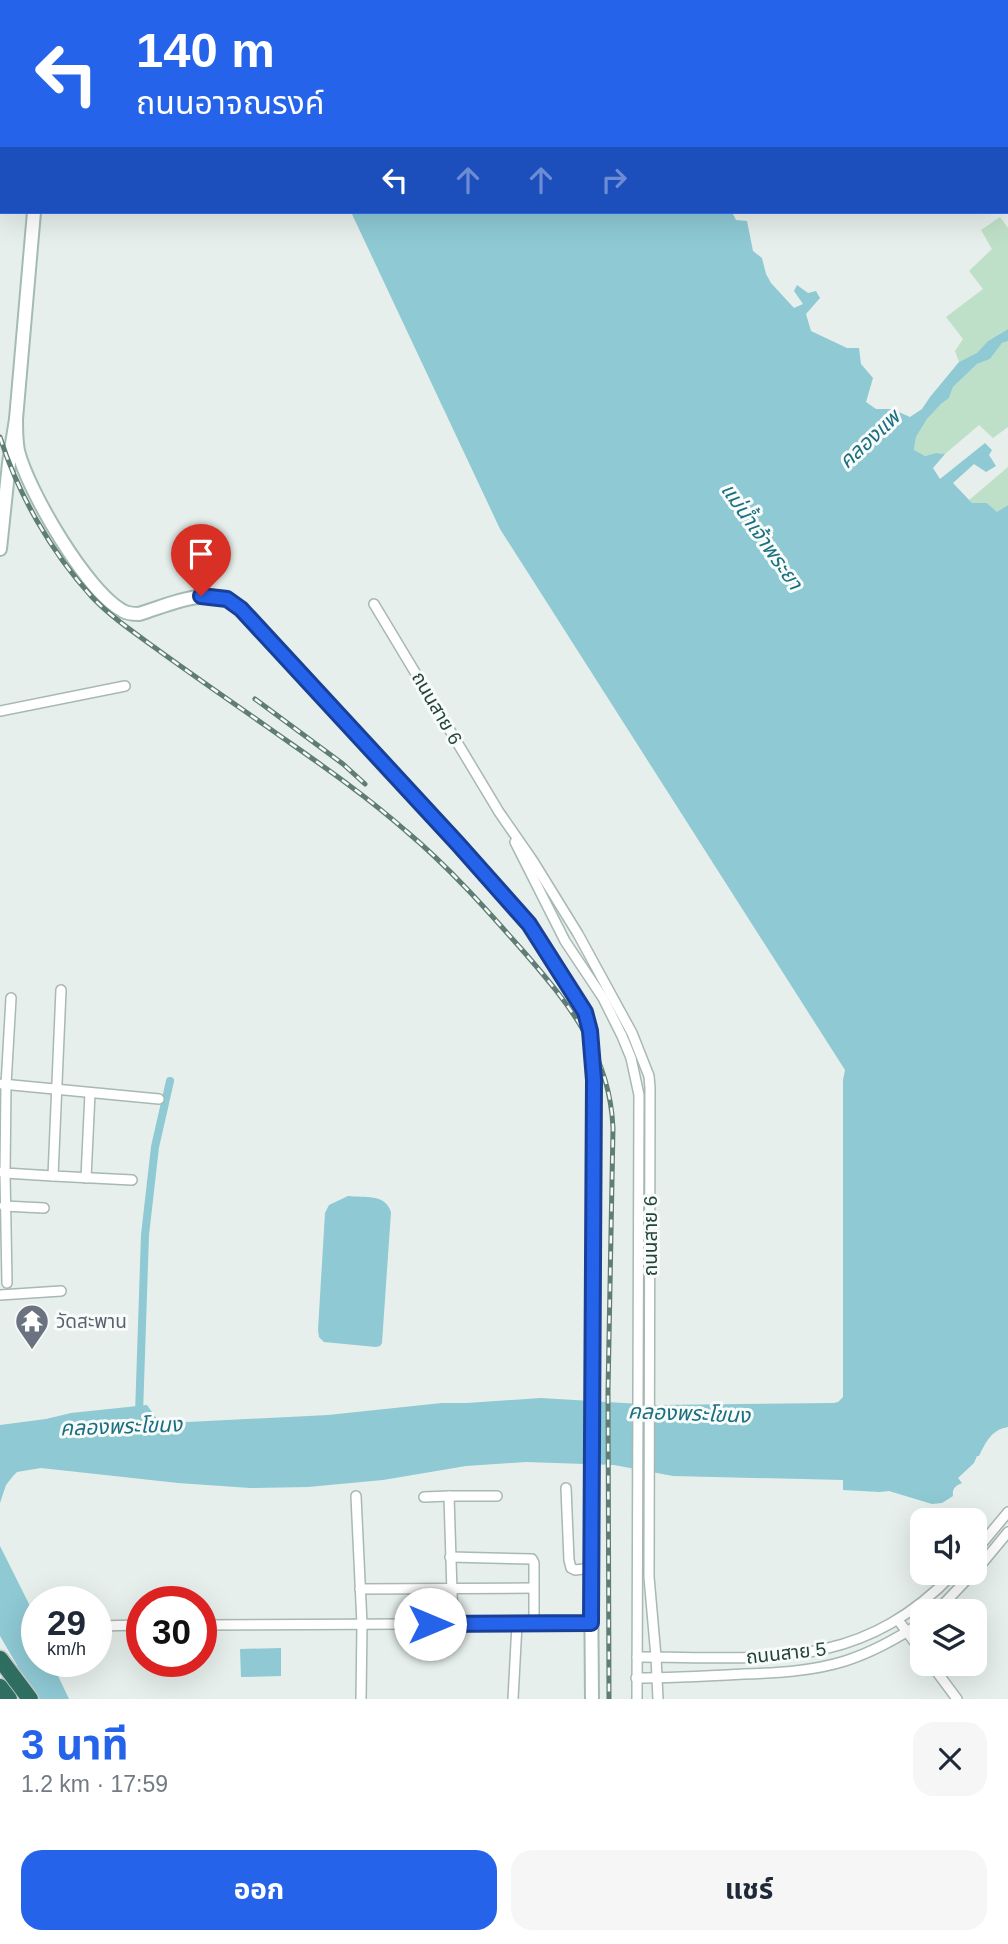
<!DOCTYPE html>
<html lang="th">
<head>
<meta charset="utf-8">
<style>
  :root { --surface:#fff; --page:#f6f6f7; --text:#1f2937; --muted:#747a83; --accent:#2563eb }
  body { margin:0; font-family:Arial,"Noto Sans Thai",sans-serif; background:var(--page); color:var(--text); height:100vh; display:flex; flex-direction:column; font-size:26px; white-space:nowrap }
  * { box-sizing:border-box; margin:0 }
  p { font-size:23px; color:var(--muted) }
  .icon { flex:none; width:38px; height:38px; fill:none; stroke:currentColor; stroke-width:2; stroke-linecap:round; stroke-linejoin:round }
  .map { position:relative; height:1699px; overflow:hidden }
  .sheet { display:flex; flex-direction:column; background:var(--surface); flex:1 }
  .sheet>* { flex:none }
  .guide { position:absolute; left:0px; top:0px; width:1008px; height:214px; box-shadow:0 7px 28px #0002; background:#2563eb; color:#fff; overflow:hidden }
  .tools { position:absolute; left:910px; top:1508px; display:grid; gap:14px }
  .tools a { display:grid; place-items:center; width:77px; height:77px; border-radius:14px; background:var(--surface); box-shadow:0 7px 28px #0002; font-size:35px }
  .speed { position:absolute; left:21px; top:1586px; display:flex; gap:14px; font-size:35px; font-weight:700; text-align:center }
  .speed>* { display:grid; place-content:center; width:91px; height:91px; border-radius:50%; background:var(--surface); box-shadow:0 7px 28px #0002; line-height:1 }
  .speed small { font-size:18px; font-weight:400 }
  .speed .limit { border:10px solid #d22; background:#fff; color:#111 }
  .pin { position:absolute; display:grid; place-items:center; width:60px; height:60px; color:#fff; margin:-72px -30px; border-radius:50% 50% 50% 0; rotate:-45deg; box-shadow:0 0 7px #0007 }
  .pin .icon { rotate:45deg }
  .me { position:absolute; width:77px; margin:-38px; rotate:90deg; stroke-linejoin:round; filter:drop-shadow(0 0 5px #0008) }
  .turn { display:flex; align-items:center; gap:24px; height:147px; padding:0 21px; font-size:32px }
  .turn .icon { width:91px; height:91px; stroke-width:2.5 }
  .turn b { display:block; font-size:49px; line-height:60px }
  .lanes { display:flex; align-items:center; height:66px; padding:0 21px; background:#0003; justify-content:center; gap:35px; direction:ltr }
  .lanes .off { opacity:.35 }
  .round { display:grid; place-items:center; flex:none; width:74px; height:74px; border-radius:21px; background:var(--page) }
  .summary { display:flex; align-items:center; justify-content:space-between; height:119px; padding:0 21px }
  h1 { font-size:42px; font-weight:700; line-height:52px; color:var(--accent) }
  .button { display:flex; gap:14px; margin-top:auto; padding:14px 21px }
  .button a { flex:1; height:80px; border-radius:21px; background:var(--accent); color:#fff; font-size:28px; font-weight:700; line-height:80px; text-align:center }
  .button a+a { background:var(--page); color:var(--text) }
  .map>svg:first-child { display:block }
</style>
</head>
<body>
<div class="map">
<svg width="1008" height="1699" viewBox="0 0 1008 1699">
  <rect width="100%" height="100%" fill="#e6efeb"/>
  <g fill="#bfe0c8">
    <polygon points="1000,217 1008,228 1008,329 988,341 978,353 959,362 955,351 963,339 946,317 983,289 969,271 992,249 981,230"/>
    <polygon points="1008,341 1008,427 993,438 979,425 945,454 936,453 925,456 914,451 916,437 927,419 941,404 949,398 953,387 977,364 990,359 1002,343"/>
    <polygon points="1008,467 1008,505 997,513 987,503 972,503 969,500"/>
  </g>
  <g fill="#8ec9d4">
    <polygon points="250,0 652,0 652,2 251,2"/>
    <path d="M351 212H732L736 220 747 221 753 251 762 258 766 274 771 283 794 308 803 304 794 291 797 285 808 293 816 291 820 298 806 314 811 331 847 348H859L861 364 873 378 866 402 876 409H892L910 417 922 409 930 397 959 362 977 353 988 341 1008 329V341L1002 343 990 359 977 364 953 387 949 398 941 404 927 419 916 437 914 450 925 456 936 453 945 454 933 468 940 479 985 443 992 450 989 455 996 466 986 472 974 464 953 483 972 503H987L997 512 1008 505V1427C991 1430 986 1442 979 1456H977L974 1463 958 1478 962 1483C955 1486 952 1489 953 1496L942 1503 932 1504 889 1491 880 1492 843 1490V1480L673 1476 614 1465 526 1462 466 1466 383 1480 308 1487 250 1488 178 1483 41 1468 17 1472 13 1476 6 1485 0 1503V1425L46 1419 71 1413 147 1405 157 1419 188 1422 328 1415 442 1403H467L541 1398 657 1405 834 1403 838 1402 843 1397V1080L845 1070 500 529Z"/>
    <path d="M348 1196C364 1198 385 1193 391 1212L382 1343 380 1346 376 1347 324 1342 319 1337 318 1330 325 1213 329 1205Z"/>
    <polygon points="0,1546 37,1620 37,1661 51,1661 69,1699 28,1699 17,1665 0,1636"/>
    <polygon points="281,1648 281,1676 241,1677 240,1649"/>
  </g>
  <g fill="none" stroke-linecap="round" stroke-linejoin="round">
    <polyline stroke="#8ec9d4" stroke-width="8" points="139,1414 145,1235 155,1147 170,1081"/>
    <g stroke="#a8b8b2" stroke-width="12">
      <g id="street">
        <polyline points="374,604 499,812 533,861 578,934 632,1033 649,1076 650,1088 649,1577 656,1657 658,1699"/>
        <polyline points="0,711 125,686"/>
        <polyline points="515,842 565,941 603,998 622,1036 631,1058 639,1095 637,1699"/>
        <polyline points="61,990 53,1176 132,1180"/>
        <polyline points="11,998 6,1085 5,1173 53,1176"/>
        <polyline points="2,1084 159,1099"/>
        <polyline points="2,1172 5,1173 7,1283"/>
        <polyline points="86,1178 90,1093"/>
        <polyline points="4,1206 44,1208"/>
        <polyline points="0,1295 61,1291"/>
        <polyline points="566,1488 569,1560 571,1568 575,1570 591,1568"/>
        <polyline points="356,1496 362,1624 361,1699"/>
        <polyline points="424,1497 449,1496"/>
        <polyline points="975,1552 1008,1512"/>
        <polyline points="450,1557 532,1559 534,1563 534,1623"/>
        <polyline points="975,1572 1008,1532"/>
        <polyline points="360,1589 533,1588"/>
        <polyline points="936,1612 973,1573"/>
        <polyline points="898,1620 922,1652"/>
        <polyline points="453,1624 449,1496 497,1496"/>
        <polyline points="201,1625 591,1623"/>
        <polyline points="96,1626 142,1625"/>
        <path d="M637 1657C763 1657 858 1673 954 1573"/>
        <polyline points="931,1664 957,1699"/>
        <path d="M636 1678C672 1678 708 1676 744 1674 778 1673 813 1671 845 1661 873 1652 898 1638 922 1622"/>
        <polyline points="513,1699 517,1624"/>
      </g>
    </g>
    <g stroke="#a4bbb3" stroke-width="16">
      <g id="secondary">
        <polyline points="53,2 53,0"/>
        <polyline points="0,10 2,10"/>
        <path d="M16 419C16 429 16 441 18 451 28 491 87 592 123 611 128 614 133 614 139 614 169 605 206 586 235 604L458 843 529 924 585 1012 590 1031 594 1080 591 1568 592 1699"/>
        <polyline points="0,549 9,463 16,419 34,212"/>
      </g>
    </g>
    <g stroke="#c2cac8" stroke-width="19">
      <g id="highway">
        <polyline points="0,1659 30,1699"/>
        <polyline points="0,1687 9,1699"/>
      </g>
    </g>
    <use href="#street" stroke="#fff" stroke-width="9"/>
    <use href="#secondary" stroke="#fff" stroke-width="12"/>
    <use href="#highway" stroke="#2f6f62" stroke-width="16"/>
    <g stroke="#5f7d75" stroke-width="5">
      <g id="rail">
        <polyline points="17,2 17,0"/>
        <polyline points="0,171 2,153"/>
        <path d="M0 437C18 494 51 552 92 597 110 616 132 631 154 647 191 674 229 700 266 726 314 760 362 792 406 831 449 867 487 910 524 952 570 1005 610 1055 613 1128L608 1391 609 1699"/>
        <polyline points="255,699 343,764 365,784"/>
      </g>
    </g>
    <use href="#rail" stroke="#f7fbf9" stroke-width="2.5" stroke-dasharray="8" stroke-linecap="butt"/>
  </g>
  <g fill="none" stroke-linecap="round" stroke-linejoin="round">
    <g stroke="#184099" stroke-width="18">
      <polyline id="route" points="201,596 227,599 241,609 458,844 529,924 585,1012 590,1031 594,1080 591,1623 430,1624"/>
    </g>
    <use href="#route" stroke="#2563eb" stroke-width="12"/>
  </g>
  <defs>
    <g id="temple-pin" transform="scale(1.75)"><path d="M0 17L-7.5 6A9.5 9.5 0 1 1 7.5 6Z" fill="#6b7280" stroke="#f7fbf9"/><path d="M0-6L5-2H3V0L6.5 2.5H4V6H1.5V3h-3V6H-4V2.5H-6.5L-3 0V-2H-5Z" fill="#fff"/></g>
  </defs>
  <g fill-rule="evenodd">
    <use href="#temple-pin" x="32" y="1321"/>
  </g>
  <g text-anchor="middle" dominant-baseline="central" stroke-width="6" stroke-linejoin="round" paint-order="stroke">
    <g font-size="19" fill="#24423a" stroke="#f7fbf9">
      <text transform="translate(437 708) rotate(60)">ถนนสาย 6</text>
      <text transform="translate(650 1236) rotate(-90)">ถนนสาย 6</text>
      <text transform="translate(786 1653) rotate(-6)">ถนนสาย 5</text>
    </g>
    <g font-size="19" fill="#5b616d" stroke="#f7fbf9" text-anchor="start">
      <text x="56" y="1321">วัดสะพาน</text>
    </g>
    <g font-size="21" font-style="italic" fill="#1c6f80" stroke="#f7fbf9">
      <text transform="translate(869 439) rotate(-43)">คลองแพ</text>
      <text transform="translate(762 536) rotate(55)">แม่น้ำเจ้าพระยา</text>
      <text transform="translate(689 1413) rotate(2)">คลองพระโขนง</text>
      <text transform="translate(121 1426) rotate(-2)">คลองพระโขนง</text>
    </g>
  </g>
</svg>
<div class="tools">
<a><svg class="icon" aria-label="sound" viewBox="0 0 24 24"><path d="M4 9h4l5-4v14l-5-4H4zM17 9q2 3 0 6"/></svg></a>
<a><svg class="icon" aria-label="layers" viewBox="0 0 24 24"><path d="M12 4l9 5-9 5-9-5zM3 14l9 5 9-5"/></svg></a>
</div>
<div class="speed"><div>29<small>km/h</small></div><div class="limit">30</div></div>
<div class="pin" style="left:201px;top:596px;background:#d93025"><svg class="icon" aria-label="arrive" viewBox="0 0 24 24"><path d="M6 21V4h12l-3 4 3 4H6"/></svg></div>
<svg class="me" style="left:430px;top:1624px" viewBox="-20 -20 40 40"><circle r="19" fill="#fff"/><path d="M0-13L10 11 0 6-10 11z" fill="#2563eb"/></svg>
<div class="guide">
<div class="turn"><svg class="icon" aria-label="left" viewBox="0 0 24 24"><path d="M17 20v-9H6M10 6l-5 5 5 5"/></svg><div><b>140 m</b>ถนนอาจณรงค์</div></div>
<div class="lanes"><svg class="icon" aria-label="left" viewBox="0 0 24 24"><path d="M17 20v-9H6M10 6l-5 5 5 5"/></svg><svg class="icon off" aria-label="ahead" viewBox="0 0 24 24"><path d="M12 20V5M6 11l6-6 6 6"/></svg><svg class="icon off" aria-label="ahead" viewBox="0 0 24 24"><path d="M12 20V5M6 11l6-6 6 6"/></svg><svg class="icon off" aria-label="right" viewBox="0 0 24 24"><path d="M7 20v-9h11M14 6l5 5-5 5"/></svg></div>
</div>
</div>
<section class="sheet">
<div class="summary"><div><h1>3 นาที</h1><p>1.2 km · 17:59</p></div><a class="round"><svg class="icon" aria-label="close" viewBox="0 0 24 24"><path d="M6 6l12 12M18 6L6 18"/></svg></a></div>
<div class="button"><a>ออก</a><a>แชร์</a></div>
</section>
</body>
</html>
